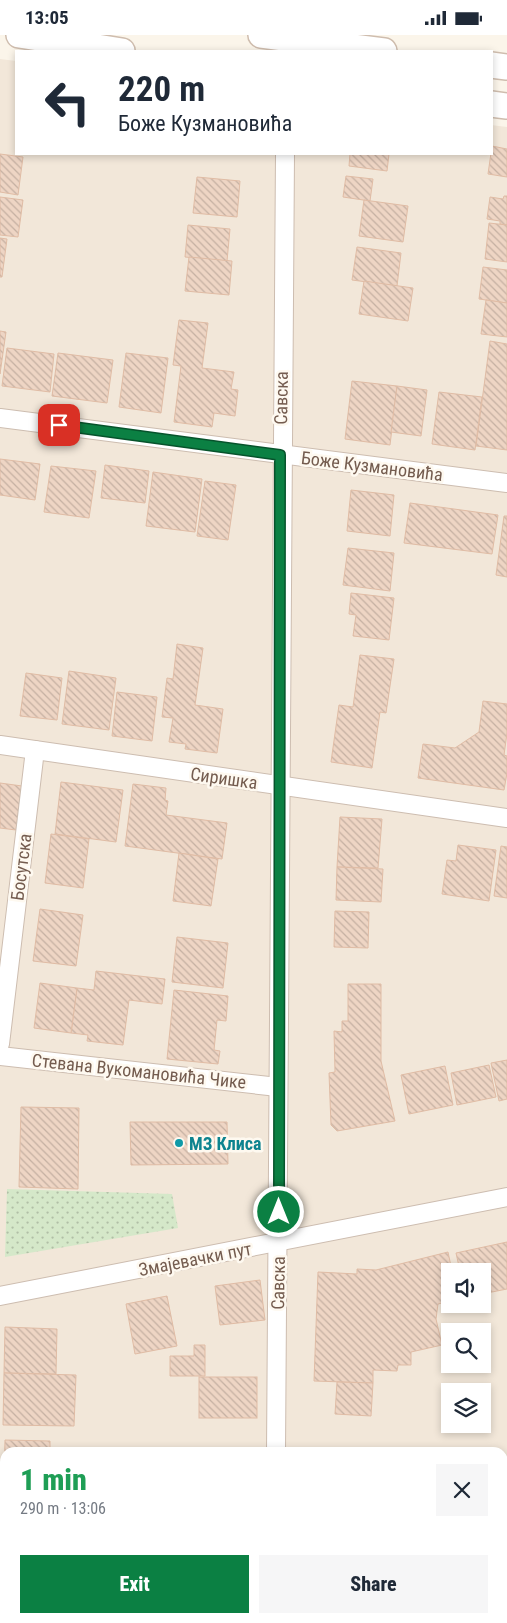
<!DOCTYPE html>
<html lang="en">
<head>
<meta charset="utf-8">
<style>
  :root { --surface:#fff; --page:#f6f6f7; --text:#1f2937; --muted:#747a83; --accent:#0b8043 }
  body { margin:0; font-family:"Roboto Condensed",sans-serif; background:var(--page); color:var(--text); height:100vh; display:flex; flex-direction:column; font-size:19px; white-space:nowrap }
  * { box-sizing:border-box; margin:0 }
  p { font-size:16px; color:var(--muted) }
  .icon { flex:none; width:28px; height:28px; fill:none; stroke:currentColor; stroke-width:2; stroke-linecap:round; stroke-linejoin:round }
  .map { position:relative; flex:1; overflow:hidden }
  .sheet { position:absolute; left:0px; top:1412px; width:508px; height:176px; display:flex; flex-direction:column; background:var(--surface); border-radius:15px 15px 0 0; box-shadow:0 2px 8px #0003 }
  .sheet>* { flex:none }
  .top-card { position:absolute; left:15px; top:15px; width:478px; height:105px; border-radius:0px; box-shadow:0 2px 8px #0003; background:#fff; color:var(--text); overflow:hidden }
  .tools { position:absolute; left:441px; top:1228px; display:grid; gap:10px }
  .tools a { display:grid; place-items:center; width:50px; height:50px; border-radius:0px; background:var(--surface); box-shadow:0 2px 8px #0003; font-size:25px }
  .pin { position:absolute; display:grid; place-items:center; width:42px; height:42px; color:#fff; margin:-21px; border-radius:10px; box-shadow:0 2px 8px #0006 }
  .me { position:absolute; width:55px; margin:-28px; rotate:0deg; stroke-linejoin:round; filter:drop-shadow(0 0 4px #0008) }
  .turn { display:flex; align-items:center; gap:18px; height:105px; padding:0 20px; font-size:22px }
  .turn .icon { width:65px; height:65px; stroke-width:2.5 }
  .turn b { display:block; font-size:35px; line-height:42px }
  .round { display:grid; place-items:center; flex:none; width:52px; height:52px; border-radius:0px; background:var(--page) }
  .summary { display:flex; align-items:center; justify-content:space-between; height:85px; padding:0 20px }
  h1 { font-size:30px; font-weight:800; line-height:38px; color:#1e9e55 }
  .cta { display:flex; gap:10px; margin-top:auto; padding:10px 20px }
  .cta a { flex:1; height:58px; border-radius:0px; background:var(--accent); color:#fff; font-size:20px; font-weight:800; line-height:58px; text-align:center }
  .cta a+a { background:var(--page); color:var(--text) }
  .status { display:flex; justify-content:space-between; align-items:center; height:35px; padding:0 25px; background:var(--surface); direction:ltr }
  .status svg { height:14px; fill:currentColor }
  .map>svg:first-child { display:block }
</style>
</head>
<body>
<div class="status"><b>13:05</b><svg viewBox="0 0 49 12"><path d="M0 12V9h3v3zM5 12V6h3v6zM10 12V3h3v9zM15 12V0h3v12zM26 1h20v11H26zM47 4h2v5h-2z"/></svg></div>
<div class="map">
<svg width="507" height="1588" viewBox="0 0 507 1588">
  <defs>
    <pattern id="park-dots" width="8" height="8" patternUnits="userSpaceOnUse" patternTransform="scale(1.25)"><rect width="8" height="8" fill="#d5e8c9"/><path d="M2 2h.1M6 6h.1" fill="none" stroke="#b1bfa6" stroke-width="1.8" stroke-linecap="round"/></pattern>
    <pattern id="building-back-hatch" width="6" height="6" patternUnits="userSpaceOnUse" patternTransform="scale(1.25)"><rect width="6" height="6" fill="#eed5c4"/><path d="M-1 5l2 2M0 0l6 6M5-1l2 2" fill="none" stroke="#c5b0a2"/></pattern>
  </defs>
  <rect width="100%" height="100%" fill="#fbf5ea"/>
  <path fill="#f2e7d9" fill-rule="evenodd" d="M0 24 16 26V119H491V90L507 92V1588H0ZM450 1236H482V1269H450ZM450 1296H482V1329H450ZM450 1356H482V1389H450ZM5 1418H502V1584H5Z"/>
  <polygon fill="url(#park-dots)" points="7,1154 172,1159 178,1193 5,1222"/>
  <g fill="url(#building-back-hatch)" stroke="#e0bca5">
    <polygon points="492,111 507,114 507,142 488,139"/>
    <polygon points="0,119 23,122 18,160 0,157"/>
    <polygon points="350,119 389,119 387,136 349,131"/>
    <polygon points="346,141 373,144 370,166 343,162"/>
    <polygon points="197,142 240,146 237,182 193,178"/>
    <polygon points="504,161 507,161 507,190 500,189 500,186 487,184 490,162 503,164"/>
    <polygon points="0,162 23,165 18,202 0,200"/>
    <polygon points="364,165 408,171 403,207 359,201"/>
    <polygon points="489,188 507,190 507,227 485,224"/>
    <polygon points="188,190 230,194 227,226 185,222"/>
    <polygon points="0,203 7,204 2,242 0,242"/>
    <polygon points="357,212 401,218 397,251 352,245"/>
    <polygon points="189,222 232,226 229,260 185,256"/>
    <polygon points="483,232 507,235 507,268 479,264"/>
    <polygon points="364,246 413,253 408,286 359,279"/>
    <polygon points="486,265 507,268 507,302 481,299"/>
    <polygon points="179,285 208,288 202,333 234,337 231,354 238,355 235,381 214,378 212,392 174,387 181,331 173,330"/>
    <polygon points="0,296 6,297 0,339"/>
    <polygon points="490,306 507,309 507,415 476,411"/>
    <polygon points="7,313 54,319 50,357 2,351"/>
    <polygon points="58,318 113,325 107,368 52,361"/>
    <polygon points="126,318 168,323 161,378 119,372"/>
    <polygon points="352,346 397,351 390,410 345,404"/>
    <polygon points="397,351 427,355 421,401 391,397"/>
    <polygon points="439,357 482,362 475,415 432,409"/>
    <polygon points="0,424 40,429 35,465 0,460"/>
    <polygon points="105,430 149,436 145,468 101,463"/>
    <polygon points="51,431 96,436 89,483 44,477"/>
    <polygon points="153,437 202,444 195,497 146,491"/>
    <polygon points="205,446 236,450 228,505 197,501"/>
    <polygon points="351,455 394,460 390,501 347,496"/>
    <polygon points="410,468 498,480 492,519 404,508"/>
    <polygon points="504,481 507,481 507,542 496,540"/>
    <polygon points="348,513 394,518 390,556 343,550"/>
    <polygon points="351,558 394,563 389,605 353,601 356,580 349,579"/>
    <polygon points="177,609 203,613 195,670 223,674 217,718 185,714 186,709 169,707 173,683 162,682 167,643 173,644"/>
    <polygon points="360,620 394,624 386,678 380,677 372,733 331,727 339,670 353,672"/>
    <polygon points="69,636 116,643 109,695 62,689"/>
    <polygon points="26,638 62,643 57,685 20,681"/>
    <polygon points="117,657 157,662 152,706 112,701"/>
    <polygon points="483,666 507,669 507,698 504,720 507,721 507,738 504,755 418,743 423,709 455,713 479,697"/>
    <polygon points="61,747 123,755 116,807 55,799"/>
    <polygon points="0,748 22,751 16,795 0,793"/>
    <polygon points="133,749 166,753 165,765 168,766 166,780 227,788 222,824 125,811"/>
    <polygon points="340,782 382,784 378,833 337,832"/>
    <polygon points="51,799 89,804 83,853 45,848"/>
    <polygon points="458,810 496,815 489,866 442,859 447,825 456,826"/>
    <polygon points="501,811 507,812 507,863 494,861"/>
    <polygon points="179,818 218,824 211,871 173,866"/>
    <polygon points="337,832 383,834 381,867 336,865"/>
    <polygon points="40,874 83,880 76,931 33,926"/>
    <polygon points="335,876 369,877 368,913 334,912"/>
    <polygon points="177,902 228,908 223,953 172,947"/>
    <polygon points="96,936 165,944 162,969 129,965 123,1010 87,1006 88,1000 71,998 77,953 94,955"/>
    <polygon points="40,948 77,953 71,998 34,993"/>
    <polygon points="348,949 381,949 381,1026 395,1086 337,1096 331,1090 329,1038 335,1037 334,996 342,997 342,986 348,986"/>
    <polygon points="174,955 228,961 226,986 217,985 214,1015 220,1016 218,1029 167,1024"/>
    <polygon points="507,1025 507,1064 499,1066 491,1028"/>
    <polygon points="489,1030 496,1062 457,1070 451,1038"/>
    <polygon points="445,1031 453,1070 409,1079 401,1040"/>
    <polygon points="21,1072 79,1073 78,1154 19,1152"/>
    <polygon points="130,1087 227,1087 228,1129 131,1130"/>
    <polygon points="507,1207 507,1254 482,1259 482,1236 460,1236 456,1218"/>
    <polygon points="448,1217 452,1236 450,1236 450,1266 438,1269 436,1284 442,1310 411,1317 411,1330 398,1330 397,1336 373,1335 373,1348 314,1346 318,1237 357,1239 357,1234 376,1235"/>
    <polygon points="260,1245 265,1285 220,1290 215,1251"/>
    <polygon points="167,1261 177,1311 135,1319 126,1269"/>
    <polygon points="5,1292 57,1294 56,1339 4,1338"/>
    <polygon points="194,1310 205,1310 205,1341 170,1341 170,1321 194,1321"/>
    <polygon points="4,1338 76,1340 74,1391 3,1390"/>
    <rect x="199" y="1342" width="58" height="41"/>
    <polygon points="337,1347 373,1348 371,1381 335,1379"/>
    <polygon points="5,1405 50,1406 50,1418 5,1418 4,1447"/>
    <polygon points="334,1415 367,1416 367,1418 334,1418"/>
    <polygon points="502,1484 504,1484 507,1499 507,1508 502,1509"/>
    <polygon points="193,1584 238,1584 237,1588 192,1588"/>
    <polygon points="335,1584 377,1584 377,1588 334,1588"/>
  </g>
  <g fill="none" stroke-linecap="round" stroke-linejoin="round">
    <g stroke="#cdbdb0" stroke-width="20">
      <g id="minor">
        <polyline points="0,383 507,448"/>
        <polyline points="0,710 507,783"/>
        <polyline points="0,1009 35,715"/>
        <polyline points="0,1021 278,1052"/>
        <polyline points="0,1261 507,1162"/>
        <path d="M276 1418C282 985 279 552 285 119"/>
        <polyline points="273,1588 273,1584"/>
      </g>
    </g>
    <g stroke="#cfbdae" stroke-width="28">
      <g id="secondary">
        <polyline points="19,0 122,16"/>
        <polyline points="261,0 384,16"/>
        <polyline points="491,30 507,32"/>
        <polyline points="491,69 507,71"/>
      </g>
    </g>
    <use href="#minor" stroke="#fff" stroke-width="18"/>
    <use href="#secondary" stroke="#fff" stroke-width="25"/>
  </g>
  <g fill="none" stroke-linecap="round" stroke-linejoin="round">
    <g stroke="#07532c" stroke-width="12">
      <polyline id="route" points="59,390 280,420 279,1177"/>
    </g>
    <use href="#route" stroke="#0b8043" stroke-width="9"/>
  </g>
  <circle fill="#0f9aa8" stroke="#fef9f0" stroke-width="2" cx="179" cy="1108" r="5"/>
  <g text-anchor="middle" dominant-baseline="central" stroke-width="5" stroke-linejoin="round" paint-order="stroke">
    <g font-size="18" fill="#745c4f" stroke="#fef9f0">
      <text transform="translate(281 363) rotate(-89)">Савска</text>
      <text transform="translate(372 431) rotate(7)">Боже Кузмановића</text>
      <text transform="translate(224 743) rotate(8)">Сиришка</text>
      <text transform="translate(21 832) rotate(-83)">Босутска</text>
      <text transform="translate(139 1036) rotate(6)">Стевана Вукомановића Чике</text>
      <text transform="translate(195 1224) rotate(-11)">Змајевачки пут</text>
      <text transform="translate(278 1248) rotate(-89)">Савска</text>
    </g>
    <g font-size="18" font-weight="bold" fill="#0d838f" stroke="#fef9f0" text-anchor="start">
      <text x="189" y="1108">МЗ Клиса</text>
    </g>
  </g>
</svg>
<div class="tools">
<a><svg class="icon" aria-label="sound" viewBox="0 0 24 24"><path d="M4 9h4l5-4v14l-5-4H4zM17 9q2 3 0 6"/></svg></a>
<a><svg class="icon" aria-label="search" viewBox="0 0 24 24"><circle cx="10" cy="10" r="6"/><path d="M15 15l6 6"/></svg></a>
<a><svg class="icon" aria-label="layers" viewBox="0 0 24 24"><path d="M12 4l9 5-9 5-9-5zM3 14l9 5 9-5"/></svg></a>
</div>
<div class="pin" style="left:59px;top:390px;background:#d93025"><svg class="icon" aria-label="arrive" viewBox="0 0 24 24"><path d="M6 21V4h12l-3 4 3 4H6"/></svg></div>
<svg class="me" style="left:279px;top:1177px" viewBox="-20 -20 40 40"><circle r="17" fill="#0b8043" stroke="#fff" stroke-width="3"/><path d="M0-11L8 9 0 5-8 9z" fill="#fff"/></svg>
<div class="top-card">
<div class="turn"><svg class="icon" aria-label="left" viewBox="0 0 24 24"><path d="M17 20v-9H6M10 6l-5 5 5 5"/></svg><div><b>220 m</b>Боже Кузмановића</div></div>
</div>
<section class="sheet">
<div class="summary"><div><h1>1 min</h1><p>290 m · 13:06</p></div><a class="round"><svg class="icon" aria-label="close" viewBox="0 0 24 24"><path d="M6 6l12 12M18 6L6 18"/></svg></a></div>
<div class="cta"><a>Exit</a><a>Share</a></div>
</section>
</div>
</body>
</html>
